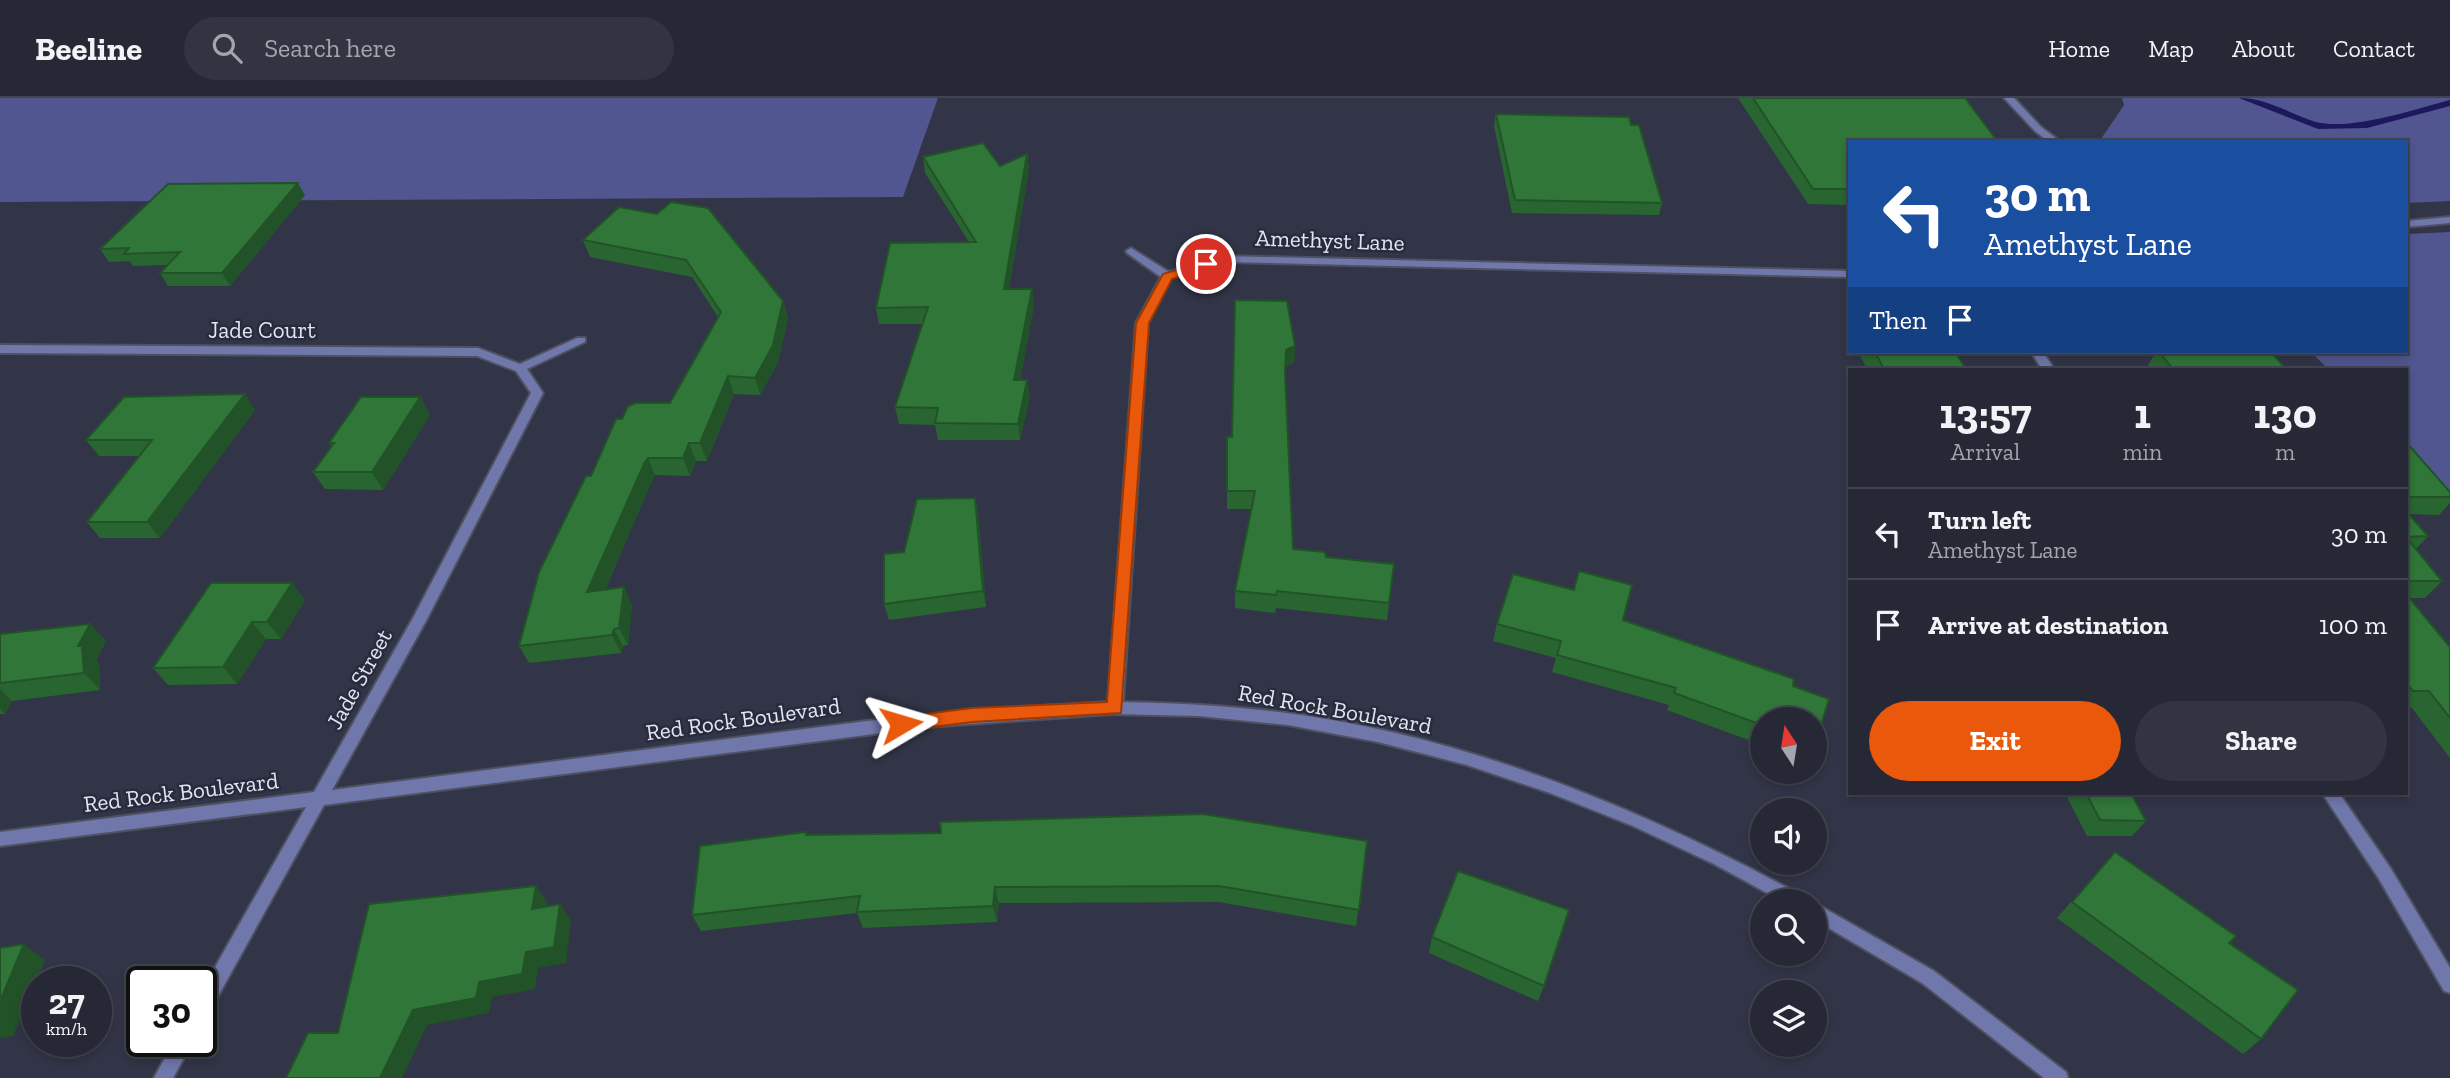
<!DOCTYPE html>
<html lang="en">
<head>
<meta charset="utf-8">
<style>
  :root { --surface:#262835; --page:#323441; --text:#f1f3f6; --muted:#a4a6ad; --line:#424450; --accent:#ea580c }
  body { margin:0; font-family:"Zilla Slab",serif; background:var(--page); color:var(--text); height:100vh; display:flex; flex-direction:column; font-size:26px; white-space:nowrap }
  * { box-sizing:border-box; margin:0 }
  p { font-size:23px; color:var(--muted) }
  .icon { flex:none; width:38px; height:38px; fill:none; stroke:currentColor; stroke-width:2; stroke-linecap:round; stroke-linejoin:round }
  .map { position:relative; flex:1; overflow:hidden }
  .drawer { position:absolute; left:1848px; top:270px; width:560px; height:427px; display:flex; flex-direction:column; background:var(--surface); border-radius:0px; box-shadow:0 4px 10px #0003,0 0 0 2px var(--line) }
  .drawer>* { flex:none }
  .guide { position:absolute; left:1848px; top:42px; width:560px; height:214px; border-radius:0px; box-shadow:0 4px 10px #0003,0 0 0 2px var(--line); background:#1a4fa0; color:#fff; overflow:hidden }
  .needle { width:46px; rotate:348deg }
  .buttons { position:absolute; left:1750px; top:609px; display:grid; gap:14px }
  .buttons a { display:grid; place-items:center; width:77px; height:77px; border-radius:50%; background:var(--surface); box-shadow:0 4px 10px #0003,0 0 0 2px var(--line); font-size:35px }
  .speed { position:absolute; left:21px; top:868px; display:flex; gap:14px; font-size:35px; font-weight:700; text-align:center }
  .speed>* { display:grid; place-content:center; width:91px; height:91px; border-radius:50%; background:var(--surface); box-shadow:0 4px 10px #0003,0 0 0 2px var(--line); line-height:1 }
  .speed small { font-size:18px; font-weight:400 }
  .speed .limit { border:4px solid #111; border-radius:10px; background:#fff; color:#111 }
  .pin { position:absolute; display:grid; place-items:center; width:60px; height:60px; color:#fff; margin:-30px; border:4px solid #fff; border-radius:50%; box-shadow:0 2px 7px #0007 }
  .me { position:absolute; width:77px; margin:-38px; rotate:83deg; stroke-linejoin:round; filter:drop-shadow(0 0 5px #0008) }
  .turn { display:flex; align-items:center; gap:24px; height:147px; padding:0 21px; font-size:32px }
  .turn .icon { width:91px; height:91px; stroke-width:2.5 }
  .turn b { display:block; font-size:49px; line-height:60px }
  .then { display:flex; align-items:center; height:66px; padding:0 21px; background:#0003; gap:14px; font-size:26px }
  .eta { display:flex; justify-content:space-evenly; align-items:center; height:119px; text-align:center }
  .eta b { font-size:42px; font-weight:800; line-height:49px }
  .action { display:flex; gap:14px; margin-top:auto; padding:14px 21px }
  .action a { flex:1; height:80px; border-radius:42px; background:var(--accent); color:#fff; font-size:28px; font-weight:800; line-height:80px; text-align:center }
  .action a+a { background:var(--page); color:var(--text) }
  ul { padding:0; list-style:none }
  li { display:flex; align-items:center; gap:21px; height:91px; padding:0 21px; border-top:2px solid var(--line) }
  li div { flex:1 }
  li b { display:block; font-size:26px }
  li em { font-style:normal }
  header { display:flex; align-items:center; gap:42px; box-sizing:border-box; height:98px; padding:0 35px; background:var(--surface); border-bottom:2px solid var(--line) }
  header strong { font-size:33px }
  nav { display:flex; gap:38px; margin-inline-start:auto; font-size:24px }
  .search { width:490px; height:63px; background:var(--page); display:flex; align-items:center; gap:18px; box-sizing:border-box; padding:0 24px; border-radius:38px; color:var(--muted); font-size:26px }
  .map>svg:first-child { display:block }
</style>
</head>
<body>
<header>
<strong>Beeline</strong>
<div class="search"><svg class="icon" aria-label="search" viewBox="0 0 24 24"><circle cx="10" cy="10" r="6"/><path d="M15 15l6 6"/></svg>Search here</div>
<nav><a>Home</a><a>Map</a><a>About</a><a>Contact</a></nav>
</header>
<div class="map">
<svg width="2450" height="980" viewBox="0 0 2450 980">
  <rect width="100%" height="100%" fill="#323547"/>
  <g fill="#515690">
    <polygon points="0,0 938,0 903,99 0,104"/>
    <polygon points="2122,0 2450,0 2450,103 2406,105 2406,44 2099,44 2124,7"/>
    <polygon points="2450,134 2450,401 2406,355 2406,271 2328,271 2311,254 2406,254 2406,136"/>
  </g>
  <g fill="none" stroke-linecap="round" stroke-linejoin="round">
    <path fill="#1d185d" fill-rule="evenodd" d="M2239 0C2267 0 2290 16 2316 24 2351 33 2415 11 2450 2V8L2367 30 2318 31Z"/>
    <g stroke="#4e5162" stroke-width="4">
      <g id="street">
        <polygon points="2004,0 2014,0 2041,29 2061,44 2049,44 2035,33"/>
        <polygon points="2450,119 2450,125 2406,129 2406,123"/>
        <path d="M1131 150 1169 174 1225 158 1850 173V179L1226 164 1171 180 1148 225 1123 604C1178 605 1232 608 1287 615 1469 639 1642 711 1803 798L1805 803H1782L1714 766 1633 728 1550 695 1467 667 1378 644 1288 627 1199 618 1111 616 928 629 324 707 207 918 201 920V894L306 709 0 748V734L314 694 413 520 531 295 516 273 477 258 0 255V247L478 250 520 266 577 240H585V244L527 271 543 295 427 521 332 692 867 623 989 611 1108 604 1136 225 1161 179 1127 155 1126 153Z"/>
        <polygon points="2031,254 2043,254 2054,271 2042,271"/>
        <polygon points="2322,695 2339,695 2391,771 2450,870 2450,895 2444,893 2379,781"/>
        <polygon points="1815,805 1934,873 2066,974 2068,980 2044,980 1922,885 1815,822"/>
        <polygon points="174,943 193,943 173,980 154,980"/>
      </g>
    </g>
    <use href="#street" fill="#7077aa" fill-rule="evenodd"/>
  </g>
  <g fill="#296531">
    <polygon points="1738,0 1965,0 1850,44 1850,107 1808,106"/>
    <polygon points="1496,16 1631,27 1662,105 1659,117 1512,115 1494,28"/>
    <polygon points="1027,56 1029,71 1009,191 1034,207 1020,282 1030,299 1020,342 938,342 935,327 899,326 895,309 922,226 879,226 876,210 969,144 925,75 923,59 1000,68"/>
    <polygon points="305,97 230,188 168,188 160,175 167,167 133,168 130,163 109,164 100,151"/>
    <polygon points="619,109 783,203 788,220 778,264 760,297 734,296 707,363 696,363 690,378 655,377 652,382 605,492 624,489 632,507 628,547 623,548 621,555 529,565 519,548 622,321 670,305 718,219 692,179 590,159 583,142"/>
    <polygon points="1295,248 1294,265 1285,269 1293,451 1326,459 1389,505 1387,522 1276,510 1275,515 1235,510 1235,493 1252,411 1227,411 1227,339 1232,339"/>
    <polygon points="1858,254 1955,254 1966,271 1867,271"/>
    <polygon points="2156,254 2271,254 2286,271 2149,271 2147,269"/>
    <polygon points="420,299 430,317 383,392 325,391 313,374 331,348 329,345"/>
    <polygon points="255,312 160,440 100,440 87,424 139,358 99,358 86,342"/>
    <polygon points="2406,344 2450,394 2450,405 2439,417 2409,416 2428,438 2416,451 2442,483 2425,500 2410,500 2450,549 2450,660 2412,610 2406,610"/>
    <polygon points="975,400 978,416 986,509 889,522 884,506 904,454"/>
    <polygon points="211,485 305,502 281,541 266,541 237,586 168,587 153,570"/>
    <polygon points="1623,522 1829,601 1815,648 1815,621 1762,621 1762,647 1667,612 1669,607 1552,574 1556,560 1493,543 1497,526"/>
    <polygon points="90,526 106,543 96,562 99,565 100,592 12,603 5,616 0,616 0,536"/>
    <polygon points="2065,695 2131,695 2146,723 2132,738 2087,738"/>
    <polygon points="808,737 1367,743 1356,828 1219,804 999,805 997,824 863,830 857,815 701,833 692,817"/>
    <polygon points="2115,754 2229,845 2261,941 2243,956 2057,820"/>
    <polygon points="1432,839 1544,888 1538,903 1429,855"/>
  </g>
  <g fill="#225328">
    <polygon points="1027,56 1029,71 1006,207 1004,191"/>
    <polygon points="298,85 305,97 230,188 222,175"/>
    <polygon points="1032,191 1034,207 1017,298 1014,282"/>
    <polygon points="783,203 788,220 778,264 760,297 755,280"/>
    <polygon points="1295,248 1294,265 1285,269 1286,252"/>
    <polygon points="728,278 734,296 707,363 700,345"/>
    <polygon points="1027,282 1030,299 1020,342 1018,326"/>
    <polygon points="245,296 255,312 160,440 147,424"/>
    <polygon points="420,299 430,317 383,392 372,374"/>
    <polygon points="689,345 696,363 690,378 683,360"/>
    <polygon points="648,360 655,377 596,511 587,494"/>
    <polygon points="975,400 978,416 986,509 983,493"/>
    <polygon points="292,485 305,502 281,541 267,524"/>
    <polygon points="624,489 632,507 628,547 619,530"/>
    <polygon points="252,524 266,541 237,586 223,569"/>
    <polygon points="90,526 106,543 96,562 99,565 100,592 84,575 78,548"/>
    <polygon points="614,531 623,548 621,555 612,537"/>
    <polygon points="0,591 12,603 5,616 0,611"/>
    <polygon points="536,788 547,804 544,827 532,811"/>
    <polygon points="995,789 999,805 997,824 993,808"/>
    <polygon points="560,806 571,822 566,865 538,870 535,891 492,899 489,915 427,927 402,980 380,980 413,912 526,854"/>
    <polygon points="24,846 45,862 13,938 0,940 0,903"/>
  </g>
  <g fill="#307639" stroke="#225328" stroke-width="2">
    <polygon points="1753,0 1965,0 1998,44 1850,44 1850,91 1813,91"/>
    <polygon points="1496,16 1629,19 1631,27 1639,27 1662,105 1515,102"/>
    <polygon points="983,45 1000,68 1027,56 1004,191 1032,191 1014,282 1027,282 1018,326 935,325 938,310 895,309 928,209 876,210 890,145 976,144 923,59"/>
    <polygon points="298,85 222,175 160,175 180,154 124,156 129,150 100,151 168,86"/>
    <polygon points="671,104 708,110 783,203 773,247 755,280 728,278 700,345 689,345 683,360 648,360 645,364 587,494 624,489 619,530 614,531 612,537 519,548 539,474 586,378 591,378 616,321 622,321 628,308 636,305 670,305 721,214 686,162 583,142 619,109 657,116"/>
    <polygon points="1235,202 1287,203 1295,248 1286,252 1285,275 1293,451 1325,454 1326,459 1394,466 1389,505 1277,493 1276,497 1235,493 1255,393 1227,393 1227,339 1232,339"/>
    <polygon points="1875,254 1955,254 1966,271 1884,271"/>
    <polygon points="2159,254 2271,254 2286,271 2173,271"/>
    <polygon points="245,296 147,424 87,424 152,342 86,342 124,299"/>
    <polygon points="361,299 420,299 372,374 313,374 334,345 329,345"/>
    <polygon points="2406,344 2450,394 2450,399 2406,399"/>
    <polygon points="975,400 983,493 884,506 884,456 904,454 917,401"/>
    <polygon points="2406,413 2428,438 2406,439"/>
    <polygon points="2406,439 2442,483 2406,483"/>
    <polygon points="1579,473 1632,487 1623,522 1794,581 1793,588 1829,601 1815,647 1815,621 1762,621 1762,627 1674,595 1676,590 1557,557 1561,543 1497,526 1513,476 1574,492"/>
    <polygon points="211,485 292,485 267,524 252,524 223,569 153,570"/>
    <polygon points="2406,496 2450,549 2450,620 2429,593 2413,593 2406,584"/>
    <polygon points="90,526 78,548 82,548 84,575 0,585 0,536"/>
    <polygon points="2086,695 2131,695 2146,723 2100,722"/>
    <polygon points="1203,716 1367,743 1359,812 1219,788 995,789 993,808 857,814 860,798 692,817 700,748 806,734 806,737 941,735 940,724"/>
    <polygon points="2115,754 2236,838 2229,845 2298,892 2261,941 2072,804"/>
    <polygon points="1458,773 1569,812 1544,888 1432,839"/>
    <polygon points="536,788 532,811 560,806 554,849 526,854 522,876 479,884 476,900 413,912 380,980 286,980 308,935 338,935 369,806"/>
    <polygon points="24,846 0,903 0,850"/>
  </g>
  <polygon fill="#ea580c" stroke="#983908" stroke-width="2" points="1206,163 1210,164 1210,169 1172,181 1149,225 1121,615 972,624 901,633 894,631 892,626 901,619 972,610 1107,604 1136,225 1163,176"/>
  <g text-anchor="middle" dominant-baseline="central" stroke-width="5" stroke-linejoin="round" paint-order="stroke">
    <g font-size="23" fill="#e2e4f1" stroke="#282b3d">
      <text transform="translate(1330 142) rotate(2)">Amethyst Lane</text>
      <text x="262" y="232">Jade Court</text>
      <text transform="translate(359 581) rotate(-61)">Jade Street</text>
      <text transform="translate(1335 611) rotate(10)">Red Rock Boulevard</text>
      <text transform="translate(743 621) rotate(-8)">Red Rock Boulevard</text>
      <text transform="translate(181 694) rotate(-7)">Red Rock Boulevard</text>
    </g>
  </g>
</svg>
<div class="buttons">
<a><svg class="needle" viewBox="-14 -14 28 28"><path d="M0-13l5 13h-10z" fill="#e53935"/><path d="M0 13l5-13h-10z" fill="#a4a6ad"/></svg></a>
<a><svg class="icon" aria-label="sound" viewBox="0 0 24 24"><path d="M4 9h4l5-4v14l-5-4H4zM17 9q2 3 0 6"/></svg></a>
<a><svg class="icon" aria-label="search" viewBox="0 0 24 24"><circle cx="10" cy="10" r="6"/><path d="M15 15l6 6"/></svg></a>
<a><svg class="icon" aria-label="layers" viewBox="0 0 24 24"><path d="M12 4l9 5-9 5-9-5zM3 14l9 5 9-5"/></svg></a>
</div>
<div class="speed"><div>27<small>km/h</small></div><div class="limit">30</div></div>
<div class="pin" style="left:1206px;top:166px;background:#d93025"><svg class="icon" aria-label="arrive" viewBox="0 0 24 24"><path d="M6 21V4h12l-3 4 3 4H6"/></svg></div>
<svg class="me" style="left:901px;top:626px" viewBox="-20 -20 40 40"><path d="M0-17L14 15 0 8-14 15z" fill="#ea580c" stroke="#fff" stroke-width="4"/></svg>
<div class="guide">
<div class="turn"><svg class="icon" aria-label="left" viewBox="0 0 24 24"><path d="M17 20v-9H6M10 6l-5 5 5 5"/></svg><div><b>30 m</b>Amethyst Lane</div></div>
<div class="then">Then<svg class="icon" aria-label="arrive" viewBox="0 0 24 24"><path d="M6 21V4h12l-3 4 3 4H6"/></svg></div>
</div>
<section class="drawer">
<div class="eta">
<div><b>13:57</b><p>Arrival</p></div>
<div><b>1</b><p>min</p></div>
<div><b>130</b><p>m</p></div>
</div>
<ul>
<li><svg class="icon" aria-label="left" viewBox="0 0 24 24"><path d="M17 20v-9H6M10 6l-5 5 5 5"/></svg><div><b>Turn left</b><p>Amethyst Lane</p></div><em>30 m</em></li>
<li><svg class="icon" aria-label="arrive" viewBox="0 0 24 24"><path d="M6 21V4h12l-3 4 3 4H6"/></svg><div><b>Arrive at destination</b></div><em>100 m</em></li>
</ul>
<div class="action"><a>Exit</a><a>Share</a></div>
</section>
</div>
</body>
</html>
